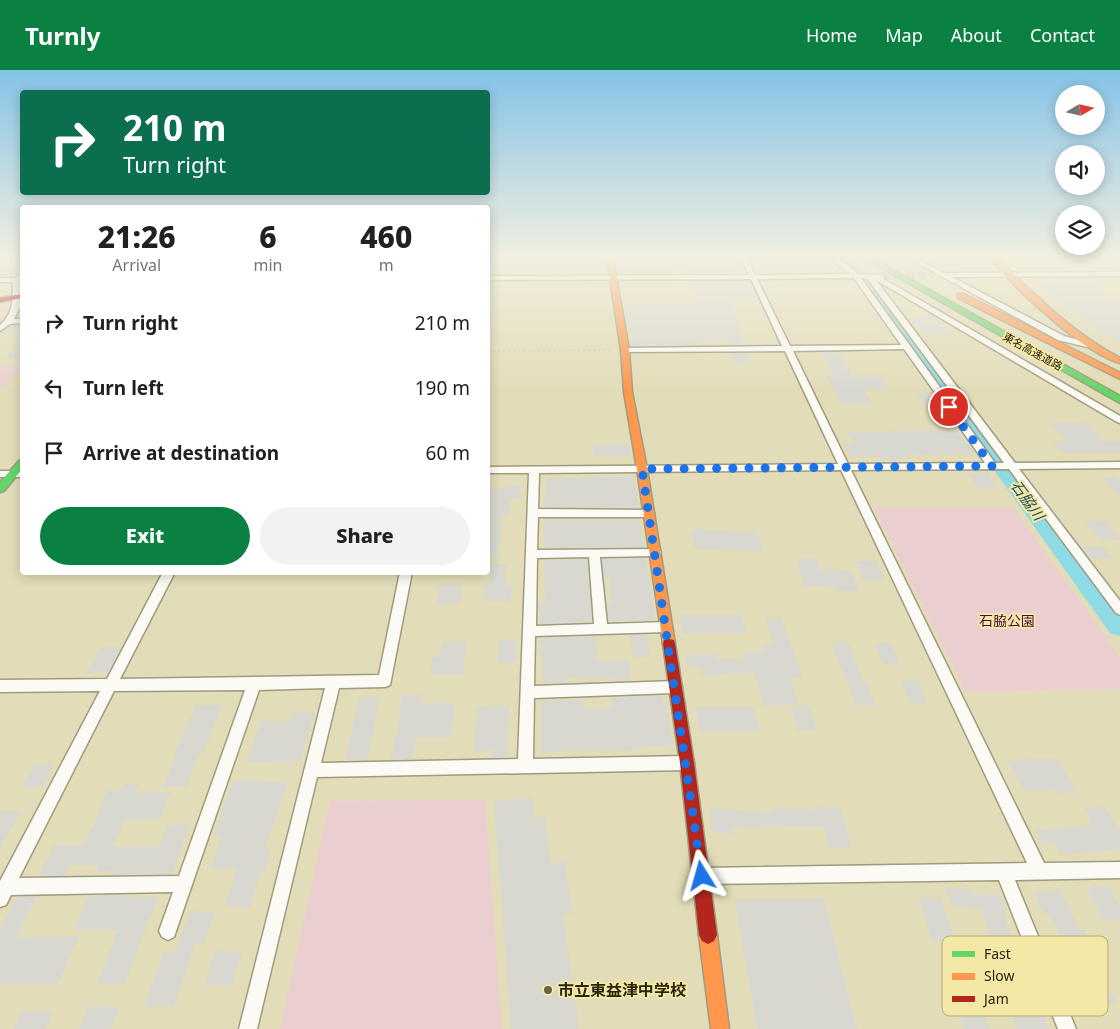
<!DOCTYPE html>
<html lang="en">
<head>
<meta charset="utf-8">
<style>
  :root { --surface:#fff; --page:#f2f2f2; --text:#202124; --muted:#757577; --accent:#0b8043 }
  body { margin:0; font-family:"Noto Sans","Noto Sans JP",sans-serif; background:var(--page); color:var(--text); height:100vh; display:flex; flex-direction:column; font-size:19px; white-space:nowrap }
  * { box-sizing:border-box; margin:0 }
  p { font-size:16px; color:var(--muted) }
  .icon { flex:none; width:28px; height:28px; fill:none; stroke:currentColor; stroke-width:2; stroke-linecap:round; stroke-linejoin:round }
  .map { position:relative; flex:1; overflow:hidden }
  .side { position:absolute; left:20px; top:135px; width:470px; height:370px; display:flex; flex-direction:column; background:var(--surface); border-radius:5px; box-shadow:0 2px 12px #0003 }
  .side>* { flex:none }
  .top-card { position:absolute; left:20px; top:20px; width:470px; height:105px; border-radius:5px; box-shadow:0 2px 12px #0003; background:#0b6e4f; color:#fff; overflow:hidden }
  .needle { width:32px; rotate:81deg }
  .buttons { position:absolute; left:1055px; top:15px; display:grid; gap:10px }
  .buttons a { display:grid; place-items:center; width:50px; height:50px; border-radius:50%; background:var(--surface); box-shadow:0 2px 12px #0003; font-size:25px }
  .pin { position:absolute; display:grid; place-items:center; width:42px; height:42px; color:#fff; margin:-21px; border:2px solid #fff; border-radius:50%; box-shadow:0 1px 5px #0007 }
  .me { position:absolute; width:55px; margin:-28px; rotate:352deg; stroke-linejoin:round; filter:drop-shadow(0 0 4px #0008) }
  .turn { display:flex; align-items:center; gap:18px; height:105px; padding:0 20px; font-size:22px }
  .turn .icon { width:65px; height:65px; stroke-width:2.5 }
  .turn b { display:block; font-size:35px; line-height:42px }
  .eta { display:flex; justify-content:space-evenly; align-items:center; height:85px; text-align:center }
  .eta b { font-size:30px; font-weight:800; line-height:35px }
  .primary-button { display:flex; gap:10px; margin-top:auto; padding:10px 20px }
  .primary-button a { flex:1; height:58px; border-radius:30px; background:var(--accent); color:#fff; font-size:20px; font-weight:800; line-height:58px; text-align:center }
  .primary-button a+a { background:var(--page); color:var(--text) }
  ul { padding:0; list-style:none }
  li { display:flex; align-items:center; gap:15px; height:65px; padding:0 20px }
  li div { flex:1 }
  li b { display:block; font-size:19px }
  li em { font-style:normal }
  header { display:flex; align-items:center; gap:30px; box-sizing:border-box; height:70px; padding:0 25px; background:var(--accent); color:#fff }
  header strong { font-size:24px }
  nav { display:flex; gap:28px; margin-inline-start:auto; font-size:18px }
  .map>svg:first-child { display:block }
</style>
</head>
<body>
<header>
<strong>Turnly</strong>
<nav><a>Home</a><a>Map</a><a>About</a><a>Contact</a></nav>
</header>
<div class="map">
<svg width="1120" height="959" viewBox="0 0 1120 959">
  <rect width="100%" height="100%" fill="#e2dcb8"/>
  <g fill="#ebcfd0">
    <polygon points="0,296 22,296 22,297 5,317 0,317"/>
    <polygon points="1013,437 1120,587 1120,619 966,622 874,438"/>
    <polygon points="485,730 502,959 280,959 330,731"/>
  </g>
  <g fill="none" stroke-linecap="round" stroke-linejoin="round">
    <polyline stroke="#8edae5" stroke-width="3" points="840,188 858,199 865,209"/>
    <polygon fill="#8edae5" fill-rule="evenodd" points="865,204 870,206 1120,534 1120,566 1110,563 860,212 857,209 860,206"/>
  </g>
  <g fill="#d9d8d0">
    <polygon points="0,188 22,188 22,201 14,206 0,206"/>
    <polygon points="649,188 671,188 676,203 619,204 617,192 649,192"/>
    <polygon points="719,188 731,188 734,194 740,195 744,203 687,203 685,195 722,195"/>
    <polygon points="1080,188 1120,188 1120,200 1096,200"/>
    <polygon points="1028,208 1087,208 1120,235 1120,274 1108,264 1102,264 1078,243 1072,243"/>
    <polygon points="690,211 747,211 753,227 732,233 744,275 730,275 728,270 695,271 697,275 632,276 624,234 697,234"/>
    <polygon points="909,247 934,247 949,264 926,265"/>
    <polygon points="22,255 22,264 2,263 11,256"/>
    <polygon points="22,271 22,286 20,289 4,289"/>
    <polygon points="822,282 839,282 852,306 880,305 890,320 864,320 872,334 841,333 826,306 834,306"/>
    <polygon points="732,283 747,283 750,294 735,294"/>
    <polygon points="917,322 932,322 940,333 924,333"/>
    <polygon points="1051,353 1086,353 1104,371 1120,371 1120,383 1062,383 1052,371 1067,371"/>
    <polygon points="959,360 976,384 916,385 908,386 909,389 895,389 881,390 880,387 851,388 843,374 854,374 847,362"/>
    <polygon points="629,374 631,386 594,386 593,375"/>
    <polygon points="968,404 989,404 998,419 977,418"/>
    <polygon points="634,406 639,438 544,437 547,408"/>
    <polygon points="1101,407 1116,407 1120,411 1120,428"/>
    <polygon points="506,415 520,415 520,429 510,429 510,445 503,446 499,487 488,488 488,418 506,418"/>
    <polygon points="544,449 640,449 644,477 544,478"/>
    <polygon points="1084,451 1106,451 1120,470 1100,470"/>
    <polygon points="691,460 758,462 762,480 695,479"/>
    <polygon points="1081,477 1103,477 1113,488 1090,488"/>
    <polygon points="646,488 655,550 609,552 607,534 611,533 610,508 604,508 602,489"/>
    <polygon points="587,489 592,552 540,554 538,535 545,535 544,490"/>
    <polygon points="797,489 817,489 820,500 852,501 859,521 837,521 836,518 804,516"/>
    <polygon points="856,491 876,491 884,511 863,510"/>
    <polygon points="490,494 506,494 505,515 512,515 511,531 483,531 485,515 489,515"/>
    <polygon points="462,513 460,534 437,535 439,514"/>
    <polygon points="679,545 741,545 747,563 683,564"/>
    <polygon points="765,548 781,548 803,607 790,607 799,634 764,636 754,603 702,606 700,597 687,598 685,585 715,584 716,589 743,589 742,583 764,582 763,575 773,575"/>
    <polygon points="647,564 650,587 633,587 630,565"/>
    <polygon points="596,566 597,591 629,590 631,610 566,607 567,613 543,614 540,568"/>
    <polygon points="516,570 516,592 498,593 499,571"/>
    <polygon points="442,572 466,572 463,605 430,605 432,587 440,587"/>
    <polygon points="848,572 864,612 866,612 875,636 857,636 831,573"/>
    <polygon points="874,573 891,573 900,594 883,594"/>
    <polygon points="101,577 122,577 108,602 87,603"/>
    <polygon points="918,610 928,633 910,634 900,611"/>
    <polygon points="403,624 421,625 420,633 455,632 451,667 416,667 412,689 390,690 401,645 398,645"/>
    <polygon points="662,625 663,633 666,633 673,676 632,678 632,681 567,680 541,683 541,630 583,630 583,638 612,638 611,627"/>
    <polygon points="359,627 380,628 371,675 367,690 345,691"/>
    <polygon points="196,635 223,635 203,683 200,683 186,717 163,717 177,682 175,682"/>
    <polygon points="509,636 507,687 492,688 492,680 474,681 477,637"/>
    <polygon points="809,636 817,661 798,661 791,637"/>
    <polygon points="696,637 753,637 760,662 700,662"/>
    <polygon points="293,642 315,642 299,692 246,693 261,651 290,652"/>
    <polygon points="1034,689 1058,689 1077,722 1053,723 1051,720 1023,720 1008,690"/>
    <polygon points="55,694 42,717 22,718 34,695"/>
    <polygon points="233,710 288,712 265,779 271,779 265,801 261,801 249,838 224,837 237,799 210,798 221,767 213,767"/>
    <polygon points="139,713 135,722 171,722 160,749 125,750 113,777 159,776 167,755 190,754 173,804 112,805 114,801 96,801 99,795 70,795 65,806 39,806 54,775 84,775 100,741 98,741 107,721 121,720 124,714"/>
    <polygon points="532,727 535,749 545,747 551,793 565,791 572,843 563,845 579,959 511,959 494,732"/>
    <polygon points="819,736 840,737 852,778 828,777 824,757 760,756 761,759 733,757 733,764 712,761 710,739 772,743 771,738 820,739"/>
    <polygon points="1105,737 1120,761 1120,780 1060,784 1054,773 1042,773 1035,760 1091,756 1088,751 1092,751 1084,738"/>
    <polygon points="0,741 21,741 0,779"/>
    <polygon points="945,817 969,819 970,823 1000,825 1007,845 1004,845 1018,884 994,883 986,861 990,862 982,839 952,837"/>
    <polygon points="1086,817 1109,817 1120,837 1120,850 1103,851"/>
    <polygon points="1060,821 1080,860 1084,860 1101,893 1097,894 1117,933 1093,934 1085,918 1081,918 1063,879 1067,879 1049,843 1044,844 1034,822"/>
    <polygon points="104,825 130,825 129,828 158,827 125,913 97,914 118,860 74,860 89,826"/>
    <polygon points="37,826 17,867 79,866 58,914 0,914 0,860 17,827"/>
    <polygon points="919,828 941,829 955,872 932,871"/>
    <polygon points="735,829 824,829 857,959 757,959"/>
    <polygon points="190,841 215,842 204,874 195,873 174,937 144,936 164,882 175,882"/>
    <polygon points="215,881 242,882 231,916 204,915"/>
    <polygon points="1005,892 1015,910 1027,909 1039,944 1044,945 1049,959 1016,959 1011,941 1014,942 991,893"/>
    <polygon points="944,896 969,898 990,959 964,959"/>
    <polygon points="88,936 119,936 111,959 79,959"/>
    <polygon points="53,941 46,959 14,959 22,942"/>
  </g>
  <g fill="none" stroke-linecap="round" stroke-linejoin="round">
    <polyline stroke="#bdb795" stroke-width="8" stroke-dasharray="8 4" stroke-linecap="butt" points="882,206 933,205"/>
    <g stroke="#9f9b7e" stroke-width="3">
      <g id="street">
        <path d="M741 188H747L755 205 850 204 829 188C842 188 849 196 858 204L884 205V207L882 208 1120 346V353L1117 352 876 210 1015 393 1120 392V398L1019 399 1120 531V545L1116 543 1009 399 851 400 1044 793 1120 792V808L1015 810 1076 959H1058L999 810 702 814 696 812 694 806 696 800 702 798 1027 793 841 400 539 403 538 439 653 440 654 443 649 447H538L537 480 659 479 661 482 659 485 655 486 600 487 607 554 666 552 670 553 672 557 670 561 666 562 535 566 534 616 675 611 680 613 682 617 680 621 675 623 534 628 533 689 687 686 692 688 694 693 692 698 687 700 317 707 257 959H239L325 618 259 620 174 867 168 870 162 867 159 861 173 822 11 825 6 835 0 837V811L100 621 0 622V610L107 609 163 502H175L120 609 379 605 400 502H412L390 615 385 617 339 618 321 693 518 689 529 403H488V397L838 394 785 281 625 282 621 280 625 278 782 276 751 209 488 210V206L749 205ZM854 208 901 275 790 276 757 209ZM861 208H867L1004 393H995ZM904 279 985 393 848 394 793 281ZM589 487 594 554 536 556 537 488ZM245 620 179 806 19 808 114 621Z"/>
        <polygon points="908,188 916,188 944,203 1120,202 1120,206 952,207 1064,266 1090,273 1091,275 1087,277 1058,270"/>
        <path d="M22 203 20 237 14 249H22V253L10 254 0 261V255C14 243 13 229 13 212H0V208H15Z"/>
        <rect x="0" y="401" width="22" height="6"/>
      </g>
    </g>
    <g stroke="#9f9b7e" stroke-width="3">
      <g id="fast">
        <polygon points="864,188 872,188 1120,326 1120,333"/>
        <polygon points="22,390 22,399 4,421 0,422 0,412 19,391"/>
      </g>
    </g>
    <g stroke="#9f9b7e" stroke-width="3">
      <g id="slow">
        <polygon points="607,188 613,188 629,280 632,322 647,399 675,574 674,578 669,579 664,578 663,574 637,399 624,322 621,280"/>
        <path d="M990 188H997C1035 225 1072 263 1120 288V293C1082 282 1015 219 990 188Z"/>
        <polygon points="958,224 964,224 1120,303 1120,309 958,228"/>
        <polygon points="708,856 714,859 717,865 729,959 711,959 699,865 702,859"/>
      </g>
    </g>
    <g stroke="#9f9b7e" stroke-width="3">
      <g id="jam">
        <polygon points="22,224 22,228 0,232 0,228"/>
        <polygon points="669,569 674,570 675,574 694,693 717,865 714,871 708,874 702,871 699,865 680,693 663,574 664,570"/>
      </g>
    </g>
    <polyline stroke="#d2d0c5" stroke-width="2" stroke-dasharray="2.5 2.5" stroke-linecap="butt" points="488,281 613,280"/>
    <use href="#street" fill="#fbfaf4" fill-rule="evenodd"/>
    <use href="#fast" fill="#63d668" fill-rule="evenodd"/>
    <use href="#slow" fill="#ff974d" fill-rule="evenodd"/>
    <use href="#jam" fill="#b3261e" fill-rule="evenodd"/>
  </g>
  <linearGradient id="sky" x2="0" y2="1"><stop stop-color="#84c3e7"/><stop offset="0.58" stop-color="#f2efdf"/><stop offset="1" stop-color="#f2efdf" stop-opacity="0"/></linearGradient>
  <rect width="1120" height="322" fill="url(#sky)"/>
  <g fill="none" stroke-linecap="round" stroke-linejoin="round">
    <polyline stroke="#1a73e8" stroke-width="9" stroke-dasharray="0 16.2" points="702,806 642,399 992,396 949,337"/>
  </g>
  <circle fill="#6a6447" stroke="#f4e8a7" stroke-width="2" cx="548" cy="920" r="5"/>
  <g text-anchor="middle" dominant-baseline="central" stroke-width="4" stroke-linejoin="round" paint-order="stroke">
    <g font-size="11" fill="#29240a" stroke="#f4e8a7">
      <text transform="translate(1033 281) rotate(29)">東名高速道路</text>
    </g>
    <g font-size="14" fill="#4d0c3e" stroke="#f4e8a7">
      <text x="1007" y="550">石脇公園</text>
    </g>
    <g font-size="15" font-style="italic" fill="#1c4c5a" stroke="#f4e8a7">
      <text transform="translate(1028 430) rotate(54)">石脇川</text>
    </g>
    <g font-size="16" font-weight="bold" fill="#29240a" stroke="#f4e8a7" text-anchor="start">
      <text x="558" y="920">市立東益津中学校</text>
    </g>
  </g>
  <rect x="942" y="866" width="166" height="80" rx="8" fill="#f4e8a7" stroke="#b7ad78" stroke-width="1"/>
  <rect x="952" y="881" width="23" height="6" fill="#63d668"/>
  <rect x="952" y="903" width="23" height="7" fill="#ff974d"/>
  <rect x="952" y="926" width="23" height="6" fill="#b3261e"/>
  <g font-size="14" fill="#29240a">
    <text x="984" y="889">Fast</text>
    <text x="984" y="911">Slow</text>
    <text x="984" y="934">Jam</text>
  </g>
</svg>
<div class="buttons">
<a><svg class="needle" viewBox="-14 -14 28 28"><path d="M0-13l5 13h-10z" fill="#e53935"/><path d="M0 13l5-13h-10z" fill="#757577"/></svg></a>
<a><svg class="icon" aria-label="sound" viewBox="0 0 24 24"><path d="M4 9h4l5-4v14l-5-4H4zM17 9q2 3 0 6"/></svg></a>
<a><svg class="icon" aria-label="layers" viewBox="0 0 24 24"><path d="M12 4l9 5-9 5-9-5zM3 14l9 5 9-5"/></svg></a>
</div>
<div class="pin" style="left:949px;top:337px;background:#d93025"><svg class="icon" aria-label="arrive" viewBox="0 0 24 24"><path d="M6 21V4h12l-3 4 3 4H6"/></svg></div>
<svg class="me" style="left:702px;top:806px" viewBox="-20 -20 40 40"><path d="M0-17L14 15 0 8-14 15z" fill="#1a73e8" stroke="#fff" stroke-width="4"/></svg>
<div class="top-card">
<div class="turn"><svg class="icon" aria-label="right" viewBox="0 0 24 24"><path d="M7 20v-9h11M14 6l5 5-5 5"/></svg><div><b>210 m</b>Turn right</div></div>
</div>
<section class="side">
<div class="eta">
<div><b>21:26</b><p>Arrival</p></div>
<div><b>6</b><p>min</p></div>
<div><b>460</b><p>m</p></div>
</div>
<ul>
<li><svg class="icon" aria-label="right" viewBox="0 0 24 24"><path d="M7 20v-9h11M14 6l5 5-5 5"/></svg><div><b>Turn right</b></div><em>210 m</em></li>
<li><svg class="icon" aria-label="left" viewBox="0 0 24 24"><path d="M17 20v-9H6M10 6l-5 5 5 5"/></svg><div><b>Turn left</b></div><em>190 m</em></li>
<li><svg class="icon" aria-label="arrive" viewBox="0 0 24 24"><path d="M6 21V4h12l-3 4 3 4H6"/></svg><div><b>Arrive at destination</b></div><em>60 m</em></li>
</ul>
<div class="primary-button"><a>Exit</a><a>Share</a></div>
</section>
</div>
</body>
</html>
